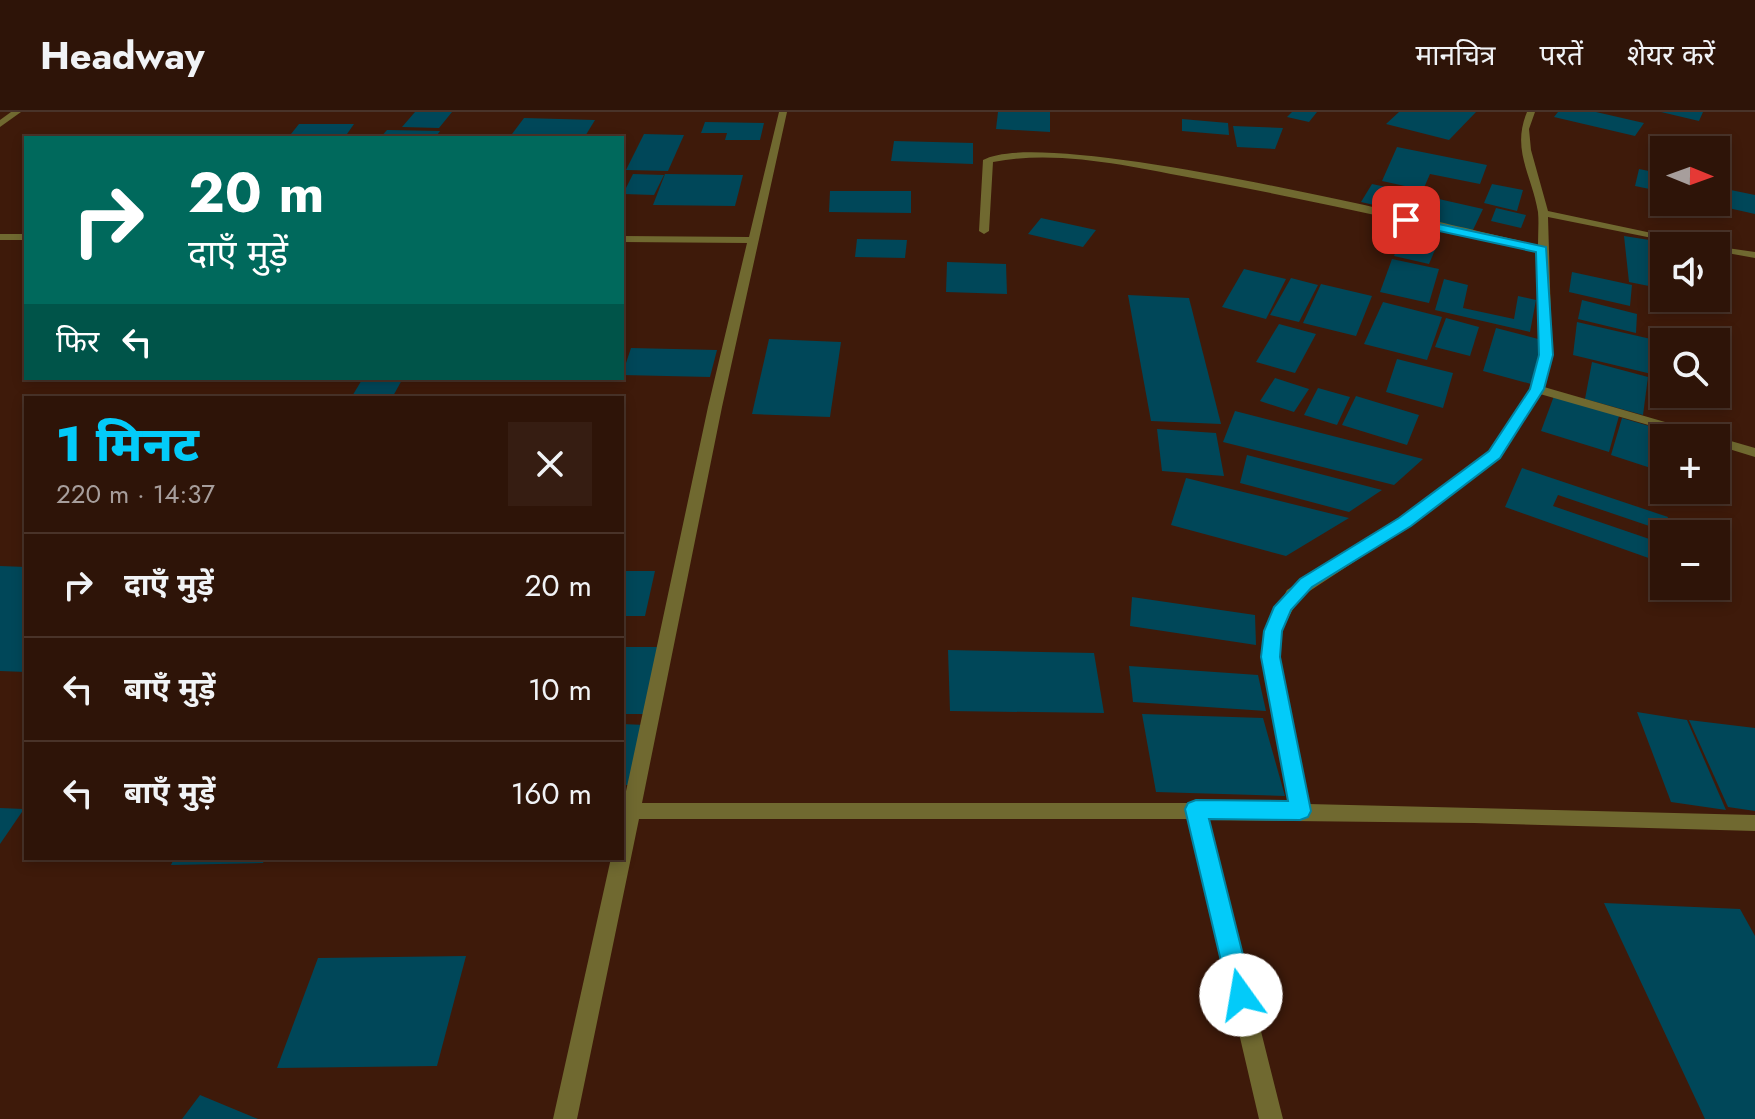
<!DOCTYPE html>
<html lang="hi">
<head>
<meta charset="utf-8">
<style>
  :root { --surface:#2e1408; --page:#361d12; --text:#f1f3f6; --muted:#a79e9c; --line:#493329; --accent:#03cbf9 }
  body { margin:0; font-family:Jost,"Noto Sans Devanagari",sans-serif; background:var(--page); color:var(--text); height:100vh; display:flex; flex-direction:column; font-size:30px; white-space:nowrap }
  * { box-sizing:border-box; margin:0 }
  p { font-size:26px; color:var(--muted) }
  .icon { flex:none; width:44px; height:44px; fill:none; stroke:currentColor; stroke-width:2; stroke-linecap:round; stroke-linejoin:round }
  .map { position:relative; flex:1; overflow:hidden }
  .side { position:absolute; left:24px; top:284px; width:600px; height:464px; display:flex; flex-direction:column; background:var(--surface); border-radius:0px; box-shadow:0 4px 12px #0003,0 0 0 2px var(--line) }
  .side>* { flex:none }
  .guide { position:absolute; left:24px; top:24px; width:600px; height:244px; border-radius:0px; box-shadow:0 4px 12px #0003,0 0 0 2px var(--line); background:#00695c; color:#fff; overflow:hidden }
  .needle { width:52px; rotate:91deg }
  .controls { position:absolute; left:1650px; top:24px; display:grid; gap:16px }
  .controls a { display:grid; place-items:center; width:80px; height:80px; border-radius:0px; background:var(--surface); box-shadow:0 4px 12px #0003,0 0 0 2px var(--line); font-size:40px }
  .pin { position:absolute; display:grid; place-items:center; width:68px; height:68px; color:#fff; margin:-34px; border-radius:16px; box-shadow:0 4px 12px #0006 }
  .me { position:absolute; width:88px; margin:-44px; rotate:347deg; stroke-linejoin:round; filter:drop-shadow(0 0 6px #0008) }
  .turn { display:flex; align-items:center; gap:28px; height:168px; padding:0 32px; font-size:36px }
  .turn .icon { width:104px; height:104px; stroke-width:2.5 }
  .turn b { display:block; font-size:56px; line-height:68px }
  .then { display:flex; align-items:center; height:76px; padding:0 32px; background:#0003; gap:16px; font-size:30px }
  .round { display:grid; place-items:center; flex:none; width:84px; height:84px; border-radius:0px; background:var(--page) }
  .summary { display:flex; align-items:center; justify-content:space-between; height:136px; padding:0 32px }
  h1 { font-size:48px; font-weight:800; line-height:60px; color:var(--accent) }
  ul { padding:0; list-style:none }
  li { display:flex; align-items:center; gap:24px; height:104px; padding:0 32px; border-top:2px solid var(--line) }
  li div { flex:1 }
  li b { display:block; font-size:30px }
  li em { font-style:normal }
  header { display:flex; align-items:center; gap:48px; box-sizing:border-box; height:112px; padding:0 40px; background:var(--surface); border-bottom:2px solid var(--line) }
  header strong { font-size:38px }
  nav { display:flex; gap:44px; margin-inline-start:auto; font-size:28px }
  .map>svg:first-child { display:block }
</style>
</head>
<body>
<header>
<strong>Headway</strong>
<nav><a>मानचित्र</a><a>परतें</a><a>शेयर करें</a></nav>
</header>
<div class="map">
<svg width="1755" height="1007" viewBox="0 0 1755 1007">
  <rect width="100%" height="100%" fill="#3e1a0a"/>
  <g fill="#004759">
    <polygon points="415,0 452,0 439,16 402,15"/>
    <polygon points="998,0 1050,0 1050,20 996,17"/>
    <polygon points="1292,0 1317,0 1309,10 1287,5"/>
    <polygon points="1399,0 1476,0 1449,28 1386,12"/>
    <polygon points="1558,0 1596,0 1644,11 1635,24 1554,5"/>
    <polygon points="1661,0 1703,0 1699,9"/>
    <polygon points="524,6 595,8 584,26 509,26"/>
    <polygon points="1182,7 1228,11 1229,23 1182,19"/>
    <polygon points="705,10 764,11 760,28 725,28 727,21 701,21"/>
    <polygon points="299,12 354,12 347,22 291,22"/>
    <polygon points="1233,14 1283,16 1275,37 1237,35"/>
    <polygon points="387,18 440,19 435,26 380,26"/>
    <polygon points="644,22 684,23 668,59 626,58"/>
    <polygon points="894,29 973,31 973,52 891,49"/>
    <polygon points="1397,35 1487,53 1480,72 1430,62 1423,78 1382,69"/>
    <polygon points="1639,57 1664,62 1664,80 1635,74"/>
    <polygon points="633,62 664,63 654,83 623,82"/>
    <polygon points="665,62 743,63 735,94 653,93"/>
    <polygon points="1372,72 1419,82 1409,101 1361,90"/>
    <polygon points="1492,72 1523,78 1517,99 1484,91"/>
    <polygon points="1721,76 1755,83 1755,102 1715,93"/>
    <polygon points="830,79 911,79 911,101 829,100"/>
    <polygon points="1430,85 1483,97 1472,120 1418,107"/>
    <polygon points="1496,96 1526,103 1521,116 1491,109"/>
    <polygon points="1041,106 1096,118 1083,135 1028,122"/>
    <polygon points="1624,124 1675,132 1664,134 1664,177 1629,170"/>
    <polygon points="1401,125 1437,133 1429,152 1394,144"/>
    <polygon points="857,127 907,128 905,146 855,145"/>
    <polygon points="1392,147 1439,157 1429,191 1380,180"/>
    <polygon points="947,150 1006,152 1007,182 946,180"/>
    <polygon points="1244,157 1286,167 1266,207 1222,195"/>
    <polygon points="1572,160 1632,173 1630,194 1569,180"/>
    <polygon points="1291,166 1318,173 1299,210 1270,203"/>
    <polygon points="1444,167 1468,173 1463,196 1514,207 1518,184 1536,188 1530,220 1435,198"/>
    <polygon points="1321,172 1372,184 1356,224 1303,211"/>
    <polygon points="1128,183 1189,186 1221,312 1151,309"/>
    <polygon points="1582,188 1637,202 1636,221 1578,207"/>
    <polygon points="1383,190 1442,205 1427,248 1364,232"/>
    <polygon points="1446,206 1479,215 1470,244 1435,235"/>
    <polygon points="1577,210 1664,230 1664,265 1573,243"/>
    <polygon points="1279,212 1316,222 1295,261 1256,250"/>
    <polygon points="1496,216 1542,228 1531,272 1483,259"/>
    <polygon points="769,227 841,230 830,305 752,302"/>
    <polygon points="631,236 717,238 710,265 622,263"/>
    <polygon points="1397,247 1453,261 1443,296 1386,280"/>
    <polygon points="1592,250 1648,265 1643,303 1585,287"/>
    <polygon points="363,266 403,266 392,286 351,286"/>
    <polygon points="1275,266 1309,277 1294,300 1260,289"/>
    <polygon points="1318,276 1350,285 1337,313 1304,303"/>
    <polygon points="1356,284 1419,303 1407,333 1342,313"/>
    <polygon points="1554,284 1619,304 1609,340 1541,319"/>
    <polygon points="1235,299 1423,347 1394,373 1223,330"/>
    <polygon points="1622,306 1673,321 1672,326 1664,326 1663,360 1611,343"/>
    <polygon points="1157,317 1216,321 1224,364 1162,359"/>
    <polygon points="1247,343 1382,378 1349,400 1240,371"/>
    <polygon points="1522,356 1668,405 1664,419 1558,383 1553,394 1661,431 1657,449 1505,395"/>
    <polygon points="1186,366 1349,406 1286,444 1171,413"/>
    <polygon points="0,454 26,455 26,560 0,559"/>
    <polygon points="622,459 655,459 645,504 622,504"/>
    <polygon points="1132,485 1255,503 1256,533 1130,514"/>
    <polygon points="622,535 660,535 647,602 622,602"/>
    <polygon points="948,538 1094,541 1104,601 950,599"/>
    <polygon points="1129,554 1258,563 1266,599 1133,590"/>
    <polygon points="1637,600 1687,608 1726,698 1671,690"/>
    <polygon points="1142,602 1263,606 1285,684 1156,680"/>
    <polygon points="1689,608 1755,616 1755,699 1728,695"/>
    <polygon points="622,612 645,613 630,673 622,673"/>
    <polygon points="0,696 24,697 0,732"/>
    <polygon points="174,746 265,746 263,751 171,753"/>
    <polygon points="1604,791 1740,797 1755,824 1755,1007 1705,1007"/>
    <polygon points="466,844 437,954 277,956 318,846"/>
    <polygon points="200,983 258,1007 182,1007"/>
  </g>
  <g fill="none" stroke-linecap="round" stroke-linejoin="round">
    <g fill="#706930" fill-rule="evenodd">
      <polygon points="11,0 21,0 0,15 0,8"/>
      <path d="M779 0H787L722 295 642 691H1189L1196 689 1203 691 1289 692 1263 545 1265 519 1287 478 1400 407 1489 339 1531 277 1540 243 1538 139C1425 114 1312 88 1198 67 1132 55 1059 37 993 50L989 119 984 122 979 119 983 48C1045 12 1449 113 1538 133 1538 122 1539 111 1538 100 1532 63 1511 38 1527 0H1535L1529 17 1531 38 1548 99 1713 134 1755 140V146L1716 139V134H1692L1548 105 1552 243 1544 275 1755 336V345L1716 333V326H1694L1540 282 1499 345 1410 413 1299 486 1281 519 1279 545 1308 692 1755 703V719L1474 711 1208 708 1283 1007H1259L1189 707H639L577 1007H553L611 746H622V698L708 295 747 131 622 130V124L749 125Z"/>
      <rect x="0" y="122" width="26" height="6"/>
    </g>
  </g>
  <polygon fill="#03cbf9" stroke="#0284a2" stroke-width="2" points="1406,105 1546,135 1553,243 1544,277 1500,346 1411,414 1312,475 1291,498 1282,519 1280,545 1311,699 1308,705 1300,708 1209,707 1253,883 1249,892 1241,895 1232,892 1229,883 1185,697 1188,691 1196,688 1288,689 1261,545 1264,519 1274,495 1300,467 1399,406 1489,339 1530,277 1539,243 1536,140 1402,111 1402,106"/>
</svg>
<div class="controls">
<a><svg class="needle" viewBox="-14 -14 28 28"><path d="M0-13l5 13h-10z" fill="#e53935"/><path d="M0 13l5-13h-10z" fill="#a79e9c"/></svg></a>
<a><svg class="icon" aria-label="sound" viewBox="0 0 24 24"><path d="M4 9h4l5-4v14l-5-4H4zM17 9q2 3 0 6"/></svg></a>
<a><svg class="icon" aria-label="search" viewBox="0 0 24 24"><circle cx="10" cy="10" r="6"/><path d="M15 15l6 6"/></svg></a>
<a>+</a>
<a>−</a>
</div>
<div class="pin" style="left:1406px;top:108px;background:#d93025"><svg class="icon" aria-label="arrive" viewBox="0 0 24 24"><path d="M6 21V4h12l-3 4 3 4H6"/></svg></div>
<svg class="me" style="left:1241px;top:883px" viewBox="-20 -20 40 40"><circle r="19" fill="#fff"/><path d="M0-13L10 11 0 6-10 11z" fill="#03cbf9"/></svg>
<div class="guide">
<div class="turn"><svg class="icon" aria-label="right" viewBox="0 0 24 24"><path d="M7 20v-9h11M14 6l5 5-5 5"/></svg><div><b>20 m</b>दाएँ मुड़ें</div></div>
<div class="then">फिर<svg class="icon" aria-label="left" viewBox="0 0 24 24"><path d="M17 20v-9H6M10 6l-5 5 5 5"/></svg></div>
</div>
<section class="side">
<div class="summary"><div><h1>1 मिनट</h1><p>220 m · 14:37</p></div><a class="round"><svg class="icon" aria-label="close" viewBox="0 0 24 24"><path d="M6 6l12 12M18 6L6 18"/></svg></a></div>
<ul>
<li><svg class="icon" aria-label="right" viewBox="0 0 24 24"><path d="M7 20v-9h11M14 6l5 5-5 5"/></svg><div><b>दाएँ मुड़ें</b></div><em>20 m</em></li>
<li><svg class="icon" aria-label="left" viewBox="0 0 24 24"><path d="M17 20v-9H6M10 6l-5 5 5 5"/></svg><div><b>बाएँ मुड़ें</b></div><em>10 m</em></li>
<li><svg class="icon" aria-label="left" viewBox="0 0 24 24"><path d="M17 20v-9H6M10 6l-5 5 5 5"/></svg><div><b>बाएँ मुड़ें</b></div><em>160 m</em></li>
</ul>
</section>
</div>
</body>
</html>
